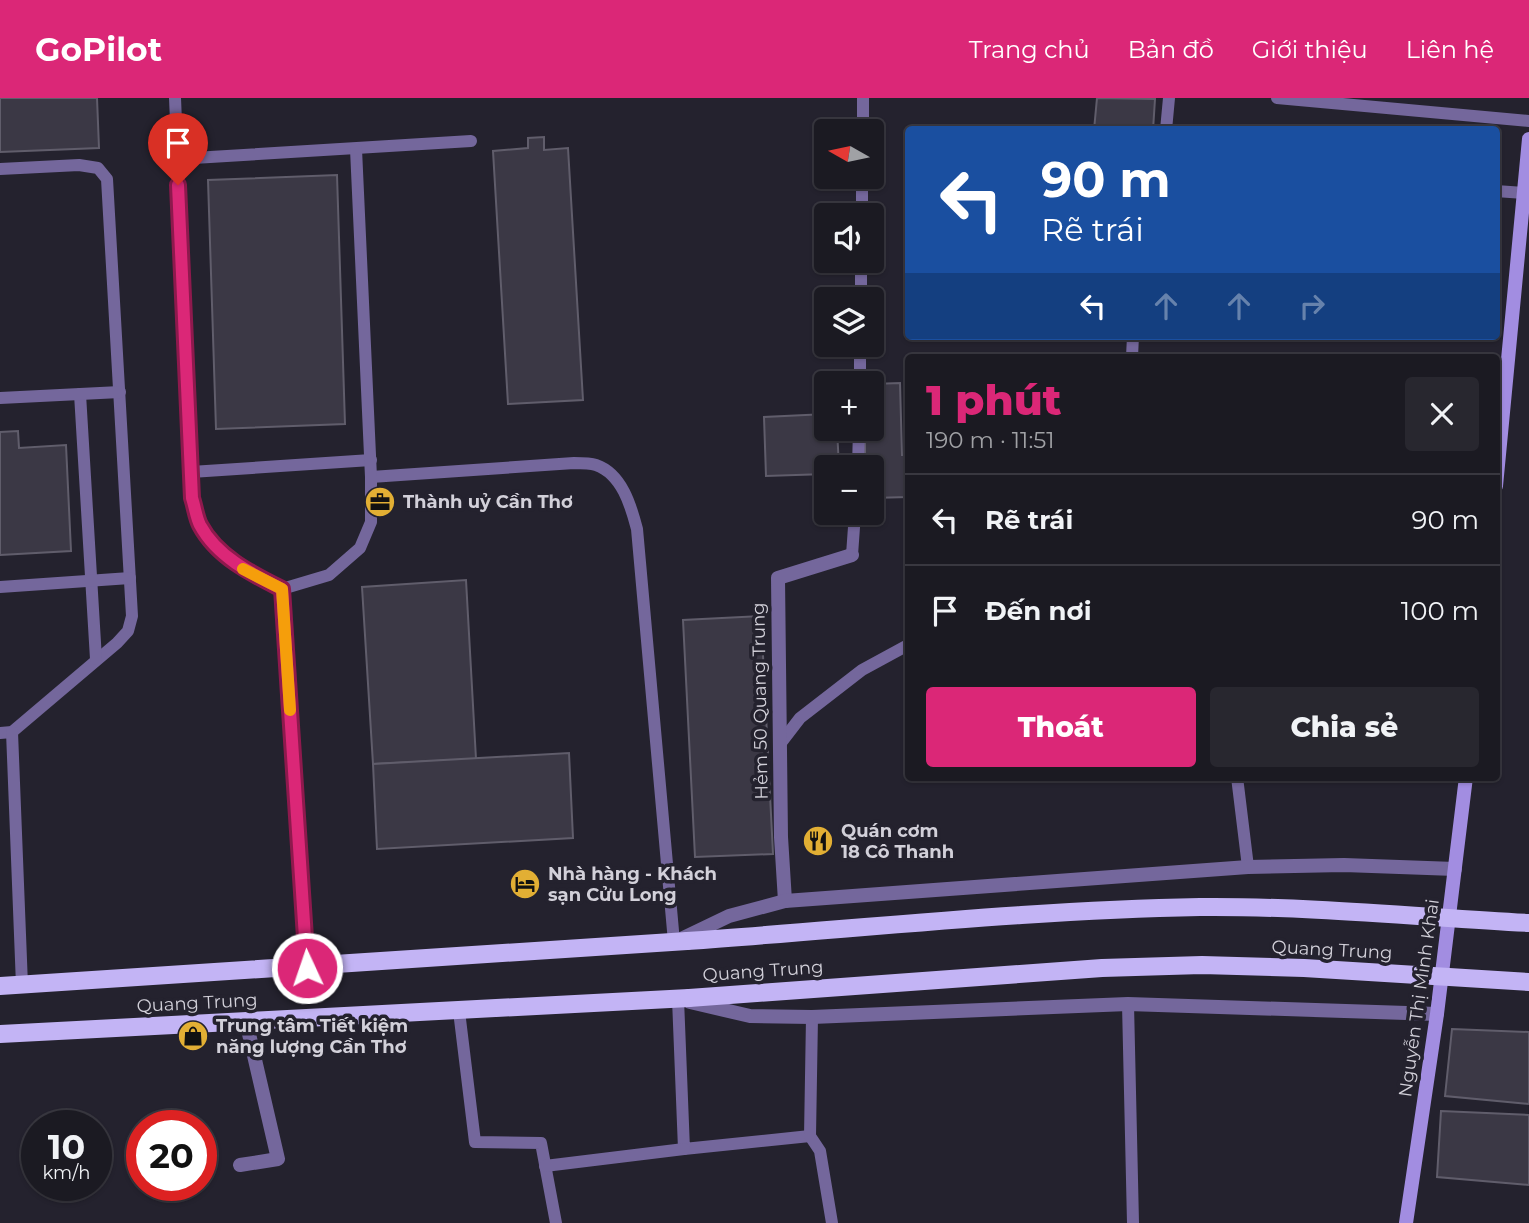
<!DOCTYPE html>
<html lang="vi">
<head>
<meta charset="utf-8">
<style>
  :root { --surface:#1b1a22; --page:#28272f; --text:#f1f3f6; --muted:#a0a1a5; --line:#393840; --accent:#db2777 }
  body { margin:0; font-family:Montserrat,sans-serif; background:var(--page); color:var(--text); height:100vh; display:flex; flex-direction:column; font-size:26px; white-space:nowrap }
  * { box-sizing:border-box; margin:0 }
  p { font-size:23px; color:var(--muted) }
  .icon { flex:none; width:38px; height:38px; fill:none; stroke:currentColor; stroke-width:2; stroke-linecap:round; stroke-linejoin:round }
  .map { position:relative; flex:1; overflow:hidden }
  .sheet { position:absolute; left:905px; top:256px; width:595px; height:427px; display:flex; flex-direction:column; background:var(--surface); border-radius:7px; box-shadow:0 2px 5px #0004,0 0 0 2px var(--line) }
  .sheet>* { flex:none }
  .guide { position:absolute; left:905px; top:28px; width:595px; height:214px; border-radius:7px; box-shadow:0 2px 5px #0004,0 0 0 2px var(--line); background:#1a4fa0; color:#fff; overflow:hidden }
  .needle { width:46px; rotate:279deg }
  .tools { position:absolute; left:814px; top:21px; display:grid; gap:14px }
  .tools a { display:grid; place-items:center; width:70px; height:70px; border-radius:7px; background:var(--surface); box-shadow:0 2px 5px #0004,0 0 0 2px var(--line); font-size:35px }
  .speed { position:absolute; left:21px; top:1012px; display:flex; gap:14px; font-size:35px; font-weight:700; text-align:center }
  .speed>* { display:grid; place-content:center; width:91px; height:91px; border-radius:50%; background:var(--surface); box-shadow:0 2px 5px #0004,0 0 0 2px var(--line); line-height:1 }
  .speed small { font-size:18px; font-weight:400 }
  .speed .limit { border:10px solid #d22; background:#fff; color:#111 }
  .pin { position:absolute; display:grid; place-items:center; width:60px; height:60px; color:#fff; margin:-72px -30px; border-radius:50% 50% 50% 0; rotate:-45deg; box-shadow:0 0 7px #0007 }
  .pin .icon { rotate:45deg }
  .me { position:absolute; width:77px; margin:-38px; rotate:357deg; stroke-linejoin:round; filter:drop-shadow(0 0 5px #0008) }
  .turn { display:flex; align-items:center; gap:24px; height:147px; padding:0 21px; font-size:32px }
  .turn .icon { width:91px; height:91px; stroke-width:2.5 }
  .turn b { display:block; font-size:49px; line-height:60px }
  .lanes { display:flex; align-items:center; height:66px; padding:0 21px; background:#0003; justify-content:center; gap:35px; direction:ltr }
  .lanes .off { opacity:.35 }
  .round { display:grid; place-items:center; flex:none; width:74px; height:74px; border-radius:7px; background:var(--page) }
  .overview { display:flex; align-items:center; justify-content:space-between; height:119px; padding:0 21px }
  h1 { font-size:42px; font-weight:800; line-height:52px; color:var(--accent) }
  .cta { display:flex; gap:14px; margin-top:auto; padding:14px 21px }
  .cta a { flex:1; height:80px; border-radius:7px; background:var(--accent); color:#fff; font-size:28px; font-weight:800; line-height:80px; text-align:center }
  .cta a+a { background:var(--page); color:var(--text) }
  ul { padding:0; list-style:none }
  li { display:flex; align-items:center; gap:21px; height:91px; padding:0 21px; border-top:2px solid var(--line) }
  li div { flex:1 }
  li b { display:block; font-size:26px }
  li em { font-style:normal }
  header { display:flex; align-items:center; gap:42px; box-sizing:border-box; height:98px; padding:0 35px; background:var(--accent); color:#fff }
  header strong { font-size:33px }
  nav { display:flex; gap:38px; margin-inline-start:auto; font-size:24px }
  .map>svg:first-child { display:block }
</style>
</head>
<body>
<header>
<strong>GoPilot</strong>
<nav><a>Trang chủ</a><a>Bản đồ</a><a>Giới thiệu</a><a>Liên hệ</a></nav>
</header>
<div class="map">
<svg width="1529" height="1125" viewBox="0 0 1529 1125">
  <rect width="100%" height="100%" fill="#24222e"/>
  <g fill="#3b3845" stroke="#605d6b" stroke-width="2">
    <polygon points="0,0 97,0 99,50 0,54"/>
    <polygon points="1097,0 1155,1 1153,32 1094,32"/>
    <polygon points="544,39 544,52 568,50 583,302 508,306 493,53 528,50 528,40"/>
    <polygon points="337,77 345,326 216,331 208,82"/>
    <polygon points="900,285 902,357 908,357 908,399 872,400 872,369 865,369 865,331 872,331 872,286"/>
    <polygon points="826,316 826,331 837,331 839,369 826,369 826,376 766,378 764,319"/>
    <polygon points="18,333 19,350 66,347 71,453 0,457 0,334"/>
    <polygon points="466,482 476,661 373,666 362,489"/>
    <polygon points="761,518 773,756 695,759 683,522"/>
    <polygon points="569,655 573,740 377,751 373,666"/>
    <polygon points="1452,931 1529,934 1529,1006 1445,998"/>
    <polygon points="1441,1013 1529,1017 1529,1087 1437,1079"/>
  </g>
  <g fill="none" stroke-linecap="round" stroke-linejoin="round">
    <g stroke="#74679c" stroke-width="12">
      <path d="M175 0 192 400C194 409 196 419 200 427 217 459 252 476 282 491L307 870"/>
      <polyline points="1277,0 1529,23"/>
      <polyline points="1166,32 1169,0"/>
      <polyline points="863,33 863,0"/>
      <polyline points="177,61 471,43"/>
      <polyline points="0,71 79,67 98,70 107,81 132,518 128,533 117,545 12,634 0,635"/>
      <polyline points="1496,93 1524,95"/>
      <polyline points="862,117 862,79"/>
      <polyline points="861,201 861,163"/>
      <polyline points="1132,259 1133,238"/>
      <polyline points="860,285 860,247"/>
      <polyline points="80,296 96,561"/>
      <polyline points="0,300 120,294"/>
      <polyline points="858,369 859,331"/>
      <polyline points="191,374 371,362"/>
      <path d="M371 379 574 365C581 365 590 365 596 367 622 376 631 408 637 431L674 844"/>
      <polyline points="852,457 855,415"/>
      <polyline points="0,489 130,480"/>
      <polyline points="282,491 329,477 360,450 371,424 371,379 356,51"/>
      <polyline points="12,634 22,887"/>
      <polyline points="780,646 800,620 862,572 908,547"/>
      <polyline points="1237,679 1248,769"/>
      <polyline points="678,901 684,1051 810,1038"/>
      <polyline points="1128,906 1133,1125"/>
      <polyline points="459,913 475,1044 541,1045 556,1125"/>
      <polyline points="812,919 810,1038 820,1053 832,1125"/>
      <polyline points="545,1068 684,1051"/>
    </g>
    <g stroke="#74679c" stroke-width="14">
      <polyline points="785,803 781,739 778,480 852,457"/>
      <polyline points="679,842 729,818 785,803 1248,769 1344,767 1455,771"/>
      <polyline points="690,904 750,918 812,919 1128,906 1437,916"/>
      <polyline points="240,1067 278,1061 246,923"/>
    </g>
    <g stroke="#a28de1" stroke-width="14">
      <polyline points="1496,388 1529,41"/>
      <polyline points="1406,1125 1437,916 1466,679"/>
    </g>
    <g stroke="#c3b4f5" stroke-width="18">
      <polyline points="0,888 687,843"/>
      <polyline points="0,936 689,900"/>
    </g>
    <g stroke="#c3b4f5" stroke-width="18">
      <path d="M687 843C858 831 1029 812 1200 809 1310 808 1420 819 1529 825"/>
      <polyline points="689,900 1102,870 1202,867 1304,870 1529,884"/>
    </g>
  </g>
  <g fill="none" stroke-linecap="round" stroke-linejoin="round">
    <g stroke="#8e194d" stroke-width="18">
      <path id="route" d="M178 87 192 400C195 409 196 419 200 427 217 459 252 476 282 491L307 870"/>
    </g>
    <use href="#route" stroke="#db2777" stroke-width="12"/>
    <polyline stroke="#f59e0b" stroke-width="12" points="243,471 282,491 290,612"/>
  </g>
  <defs>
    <g id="office-disc" transform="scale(1.575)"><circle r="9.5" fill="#e2af34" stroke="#24222e"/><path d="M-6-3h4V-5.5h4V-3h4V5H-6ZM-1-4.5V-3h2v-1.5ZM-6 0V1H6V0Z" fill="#111"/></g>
    <g id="restaurant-disc" transform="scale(1.575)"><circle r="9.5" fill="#e2af34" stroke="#24222e"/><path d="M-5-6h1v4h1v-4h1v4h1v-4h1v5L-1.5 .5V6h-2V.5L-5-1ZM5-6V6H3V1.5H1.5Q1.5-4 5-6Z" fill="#111"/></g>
    <g id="hotel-disc" transform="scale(1.575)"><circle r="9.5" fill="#e2af34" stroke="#24222e"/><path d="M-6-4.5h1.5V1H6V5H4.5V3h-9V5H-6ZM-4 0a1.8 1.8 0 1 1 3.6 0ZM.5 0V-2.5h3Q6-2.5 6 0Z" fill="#111"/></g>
    <g id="shop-disc" transform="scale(1.575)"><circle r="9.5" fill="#e2af34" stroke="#24222e"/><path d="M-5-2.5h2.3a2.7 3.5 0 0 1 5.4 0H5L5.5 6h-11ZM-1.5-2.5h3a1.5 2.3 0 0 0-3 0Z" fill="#111"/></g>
  </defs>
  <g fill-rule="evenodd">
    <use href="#office-disc" x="380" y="404"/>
    <use href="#restaurant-disc" x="818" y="743"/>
    <use href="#hotel-disc" x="525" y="786"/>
    <use href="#shop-disc" x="193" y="938"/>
  </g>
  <g text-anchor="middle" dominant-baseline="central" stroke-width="7" stroke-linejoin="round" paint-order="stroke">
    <g font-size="18" font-weight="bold" fill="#d2d0d9" stroke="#24222e" text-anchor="start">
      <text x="403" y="404">Thành uỷ Cần Thơ</text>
      <text x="841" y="733">Quán cơm<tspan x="841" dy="21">18 Cô Thanh</tspan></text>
      <text x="548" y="776">Nhà hàng - Khách<tspan x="548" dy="21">sạn Cửu Long</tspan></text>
      <text x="216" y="928">Trung tâm Tiết kiệm<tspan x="216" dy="21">năng lượng Cần Thơ</tspan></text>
    </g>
    <g font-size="18" fill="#d2d0d9" stroke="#24222e">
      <text transform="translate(760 603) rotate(-91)">Hẻm 50 Quang Trung</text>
      <text transform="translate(1332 852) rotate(3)">Quang Trung</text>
      <text transform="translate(763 873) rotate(-4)">Quang Trung</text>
      <text transform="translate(1419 900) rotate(-82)">Nguyễn Thị Minh Khai</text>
      <text transform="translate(197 905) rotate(-3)">Quang Trung</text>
    </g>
  </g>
</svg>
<div class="tools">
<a><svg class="needle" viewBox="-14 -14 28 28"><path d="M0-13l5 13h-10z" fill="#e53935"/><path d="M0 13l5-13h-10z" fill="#a0a1a5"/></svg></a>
<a><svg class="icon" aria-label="sound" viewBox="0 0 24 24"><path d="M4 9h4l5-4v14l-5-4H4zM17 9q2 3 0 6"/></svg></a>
<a><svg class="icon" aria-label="layers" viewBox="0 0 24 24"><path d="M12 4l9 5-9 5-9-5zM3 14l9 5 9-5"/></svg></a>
<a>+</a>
<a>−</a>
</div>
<div class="speed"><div>10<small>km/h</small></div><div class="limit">20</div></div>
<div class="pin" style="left:178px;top:87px;background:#d93025"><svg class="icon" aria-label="arrive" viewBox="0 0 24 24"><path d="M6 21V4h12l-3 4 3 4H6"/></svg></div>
<svg class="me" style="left:307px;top:870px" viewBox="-20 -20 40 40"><circle r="17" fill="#db2777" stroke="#fff" stroke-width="3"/><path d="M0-11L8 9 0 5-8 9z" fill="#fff"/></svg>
<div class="guide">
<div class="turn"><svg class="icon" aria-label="left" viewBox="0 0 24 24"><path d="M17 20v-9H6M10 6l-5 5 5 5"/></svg><div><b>90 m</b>Rẽ trái</div></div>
<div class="lanes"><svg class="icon" aria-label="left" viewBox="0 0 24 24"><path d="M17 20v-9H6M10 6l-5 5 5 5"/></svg><svg class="icon off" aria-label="ahead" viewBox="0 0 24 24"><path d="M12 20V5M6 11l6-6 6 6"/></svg><svg class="icon off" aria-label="ahead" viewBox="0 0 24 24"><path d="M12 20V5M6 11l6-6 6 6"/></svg><svg class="icon off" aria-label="right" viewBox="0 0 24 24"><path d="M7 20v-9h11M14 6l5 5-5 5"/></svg></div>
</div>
<section class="sheet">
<div class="overview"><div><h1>1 phút</h1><p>190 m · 11:51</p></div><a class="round"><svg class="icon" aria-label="close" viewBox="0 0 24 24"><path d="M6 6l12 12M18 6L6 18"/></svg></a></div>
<ul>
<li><svg class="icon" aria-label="left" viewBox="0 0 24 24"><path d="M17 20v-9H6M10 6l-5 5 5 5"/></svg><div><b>Rẽ trái</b></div><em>90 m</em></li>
<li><svg class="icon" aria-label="arrive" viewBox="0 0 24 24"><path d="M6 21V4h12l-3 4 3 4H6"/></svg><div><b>Đến nơi</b></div><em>100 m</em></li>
</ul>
<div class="cta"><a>Thoát</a><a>Chia sẻ</a></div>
</section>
</div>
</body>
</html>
